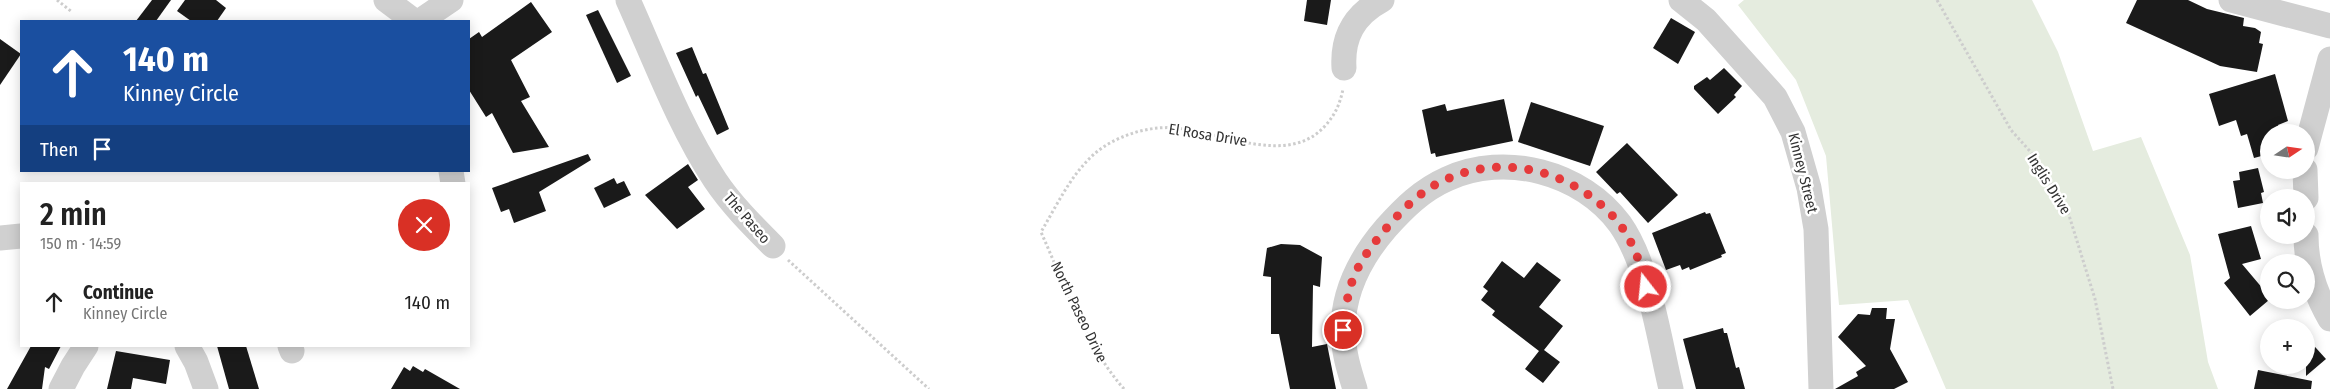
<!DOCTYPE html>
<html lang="en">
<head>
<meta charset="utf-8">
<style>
  :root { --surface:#fff; --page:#f2f2f2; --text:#222; --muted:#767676 }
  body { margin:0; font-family:"Fira Sans Condensed",sans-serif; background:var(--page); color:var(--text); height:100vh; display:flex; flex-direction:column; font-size:19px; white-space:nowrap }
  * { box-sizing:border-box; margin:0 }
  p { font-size:16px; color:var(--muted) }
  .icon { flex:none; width:28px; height:28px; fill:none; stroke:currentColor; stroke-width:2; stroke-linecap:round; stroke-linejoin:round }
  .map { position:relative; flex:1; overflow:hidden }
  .panel { position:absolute; left:20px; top:182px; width:450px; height:165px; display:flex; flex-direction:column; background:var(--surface); border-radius:0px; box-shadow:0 2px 12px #0003 }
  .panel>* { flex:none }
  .top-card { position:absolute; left:20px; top:20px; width:450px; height:152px; border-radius:0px; box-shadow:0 2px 12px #0003; background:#1a4fa0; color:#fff; overflow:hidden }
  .needle { width:32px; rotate:77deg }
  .tools { position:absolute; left:2260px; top:124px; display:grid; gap:10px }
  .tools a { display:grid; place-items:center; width:55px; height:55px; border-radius:50%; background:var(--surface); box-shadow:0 2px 12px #0003; font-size:25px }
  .pin { position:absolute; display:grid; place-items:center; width:42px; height:42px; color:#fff; margin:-21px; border:2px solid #fff; border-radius:50%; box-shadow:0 1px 5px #0007 }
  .me { position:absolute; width:55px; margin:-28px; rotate:344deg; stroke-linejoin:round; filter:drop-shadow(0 0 4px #0008) }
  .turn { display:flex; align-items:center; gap:18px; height:105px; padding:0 20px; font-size:22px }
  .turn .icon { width:65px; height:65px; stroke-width:2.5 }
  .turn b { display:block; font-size:35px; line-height:42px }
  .then { display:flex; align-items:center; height:48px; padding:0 20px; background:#0003; gap:10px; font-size:19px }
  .round { display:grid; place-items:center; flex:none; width:52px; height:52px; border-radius:26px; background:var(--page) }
  .headline { display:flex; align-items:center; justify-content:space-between; height:85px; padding:0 20px }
  h1 { font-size:30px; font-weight:600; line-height:38px }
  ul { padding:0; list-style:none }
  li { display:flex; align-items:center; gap:15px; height:70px; padding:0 20px }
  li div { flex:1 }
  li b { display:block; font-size:19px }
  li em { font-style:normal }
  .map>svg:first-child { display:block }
</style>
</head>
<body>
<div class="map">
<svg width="2330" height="389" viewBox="0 0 2330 389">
  <rect width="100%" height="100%" fill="#fff"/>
  <polygon fill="#e5ecdf" points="1744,0 2032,0 2058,52 2093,151 2141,137 2190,255 2208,362 2218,389 1946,389 1908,300 1839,305 1826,156 1796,80 1738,5"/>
  <g fill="#1a1a1a">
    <polygon points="152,0 171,0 156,21 136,21"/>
    <polygon points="185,0 216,0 226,8 217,21 191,21 177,11"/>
    <polygon points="1307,0 1331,0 1327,25 1304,21"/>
    <polygon points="2137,0 2188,0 2207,9 2244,18 2243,26 2255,28 2261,32 2259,43 2263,44 2257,72 2220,66 2126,23"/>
    <polygon points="531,2 552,32 511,60 530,97 521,101 549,147 513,153 492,113 486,117 469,90 469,39 479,32 482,37"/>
    <polygon points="598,10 631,76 617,83 586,15"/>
    <polygon points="1671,18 1695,32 1678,64 1653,48"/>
    <polygon points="0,39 21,54 0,85"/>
    <polygon points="692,47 703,74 706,73 729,129 717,135 698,95 696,97 676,53"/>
    <polygon points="1724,68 1742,86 1734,95 1736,97 1718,114 1694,89 1694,86 1707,77 1710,80"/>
    <polygon points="2275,74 2288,121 2278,125 2279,128 2273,130 2273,132 2269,132 2269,154 2254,158 2247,134 2241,136 2236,120 2219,126 2209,94"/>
    <polygon points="1504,99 1513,141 1436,157 1435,153 1431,154 1422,110 1445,104 1447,111"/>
    <polygon points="1531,102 1604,126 1590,166 1518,142"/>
    <polygon points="1627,143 1678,195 1648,223 1620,192 1617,194 1596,172"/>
    <polygon points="588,154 591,160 539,192 546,211 514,223 509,209 501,212 492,188"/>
    <polygon points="688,164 698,180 688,187 705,209 677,229 645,195"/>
    <polygon points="2258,168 2264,192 2261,193 2263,203 2238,208 2233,181 2240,180 2239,172"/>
    <polygon points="614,178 617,184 624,181 631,195 604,208 594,188"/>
    <polygon points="1705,212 1706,214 1710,213 1726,253 1721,255 1722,257 1690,270 1689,267 1682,270 1680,265 1666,270 1652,233"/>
    <polygon points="2251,226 2261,259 2242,264 2269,296 2269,300 2250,316 2224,283 2230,278 2218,234"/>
    <polygon points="1281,244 1300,245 1322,257 1320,287 1313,285 1312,347 1327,344 1336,389 1290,389 1279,334 1271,334 1271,277 1263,276 1267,248"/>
    <polygon points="1502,261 1524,278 1537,262 1561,280 1539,307 1563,326 1544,350 1560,362 1543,383 1525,369 1539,351 1492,315 1495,311 1481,300 1488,291 1483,287"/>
    <polygon points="1872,308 1887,308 1886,319 1895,319 1890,349 1908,382 1894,389 1835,389 1858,376 1856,372 1866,366 1838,337 1858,314 1870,315"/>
    <polygon points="1723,328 1724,333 1727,333 1736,368 1739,367 1745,389 1696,389 1683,339"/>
    <polygon points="2306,337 2326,359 2306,376"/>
    <polygon points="31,346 61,346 49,369 45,367 42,389 7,389"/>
    <polygon points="217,346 246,346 259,389 229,389"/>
    <polygon points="116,351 170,360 166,384 133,378 131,389 107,389"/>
    <polygon points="413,366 423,372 425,369 460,389 391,389 404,367 410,371"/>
    <polygon points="2258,370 2312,381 2311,389 2254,389"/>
  </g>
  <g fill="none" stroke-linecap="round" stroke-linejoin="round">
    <g stroke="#cdcdcd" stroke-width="3" stroke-dasharray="2.5 2.5" stroke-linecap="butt">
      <polyline points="57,0 72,12"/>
      <polyline points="1937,0 2011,130 2036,158 2068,212 2095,299 2113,389"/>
      <polyline points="788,260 929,389"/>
      <path d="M1124 389C1085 344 1065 286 1041 232 1060 200 1077 161 1110 143 1130 132 1153 126 1176 128 1222 132 1288 167 1325 126 1335 115 1340 104 1343 89"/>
    </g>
    <g stroke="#d0d0d0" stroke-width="25">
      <polyline points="386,0 414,21"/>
      <path d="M628 0C655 60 679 125 715 180 731 204 752 225 773 246"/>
      <polyline points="1681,0 1706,20 1775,97 1793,132 1809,188 1816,229 1821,389"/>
      <polyline points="2231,0 2330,26"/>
      <polyline points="420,21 451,0"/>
      <path d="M1344 68C1342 37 1354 15 1382 0"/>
      <polyline points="2306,148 2330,59"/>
      <polyline points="2305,170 2306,198"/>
      <polyline points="451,171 453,184"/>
      <path d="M2306 235C2306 266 2315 293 2330 319"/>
      <polyline points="0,238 21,236"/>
      <polyline points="187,346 196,362 206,389"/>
      <polyline points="290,346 292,351"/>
      <polyline points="61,389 73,366 86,346"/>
      <path d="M1355 389C1349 370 1343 351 1343 330 1343 291 1361 257 1386 228 1404 208 1422 190 1447 179 1505 152 1582 172 1620 224 1649 265 1659 339 1671 389"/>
    </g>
  </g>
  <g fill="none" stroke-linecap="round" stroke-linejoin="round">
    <path stroke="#e53a3b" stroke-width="9" stroke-dasharray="0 16.2" d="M1343 330C1345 313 1347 295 1353 279 1361 258 1375 242 1389 225 1406 206 1423 189 1447 179 1507 152 1577 173 1618 222 1633 241 1641 264 1646 287"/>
  </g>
  <g text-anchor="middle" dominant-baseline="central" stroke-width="5" stroke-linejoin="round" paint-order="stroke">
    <g font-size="15" fill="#333" stroke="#fff">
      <text transform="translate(1208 135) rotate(9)">El Rosa Drive</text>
      <text transform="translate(1803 173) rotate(76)">Kinney Street</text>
      <text transform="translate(2049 184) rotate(58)">Inglis Drive</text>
      <text transform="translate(747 218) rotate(49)">The Paseo</text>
      <text transform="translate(1079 312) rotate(64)">North Paseo Drive</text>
    </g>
  </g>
</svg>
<div class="tools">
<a><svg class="needle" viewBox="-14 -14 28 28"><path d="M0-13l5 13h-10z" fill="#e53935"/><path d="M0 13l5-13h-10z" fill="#767676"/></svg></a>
<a><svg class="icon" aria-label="sound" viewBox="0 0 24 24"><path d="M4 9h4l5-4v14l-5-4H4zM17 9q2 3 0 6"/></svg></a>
<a><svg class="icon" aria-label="search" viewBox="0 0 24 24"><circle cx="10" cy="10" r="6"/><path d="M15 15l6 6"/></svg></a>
<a>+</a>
</div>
<div class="pin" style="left:1343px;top:330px;background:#d93025"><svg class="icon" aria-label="arrive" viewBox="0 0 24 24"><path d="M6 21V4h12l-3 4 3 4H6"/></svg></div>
<svg class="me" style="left:1646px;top:287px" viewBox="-20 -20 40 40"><circle r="17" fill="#e53a3b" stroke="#fff" stroke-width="3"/><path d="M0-11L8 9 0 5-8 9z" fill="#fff"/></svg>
<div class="top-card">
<div class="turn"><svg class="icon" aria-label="ahead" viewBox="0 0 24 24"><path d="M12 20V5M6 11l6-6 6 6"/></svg><div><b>140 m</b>Kinney Circle</div></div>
<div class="then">Then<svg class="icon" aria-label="arrive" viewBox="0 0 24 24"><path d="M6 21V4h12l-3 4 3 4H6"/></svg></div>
</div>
<section class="panel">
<div class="headline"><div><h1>2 min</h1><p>150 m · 14:59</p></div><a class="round" style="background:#d93025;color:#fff"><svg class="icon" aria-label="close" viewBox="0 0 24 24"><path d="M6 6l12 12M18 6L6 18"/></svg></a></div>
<ul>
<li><svg class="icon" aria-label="ahead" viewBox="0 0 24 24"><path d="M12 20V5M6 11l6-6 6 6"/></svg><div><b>Continue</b><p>Kinney Circle</p></div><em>140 m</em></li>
</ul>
</section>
</div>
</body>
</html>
